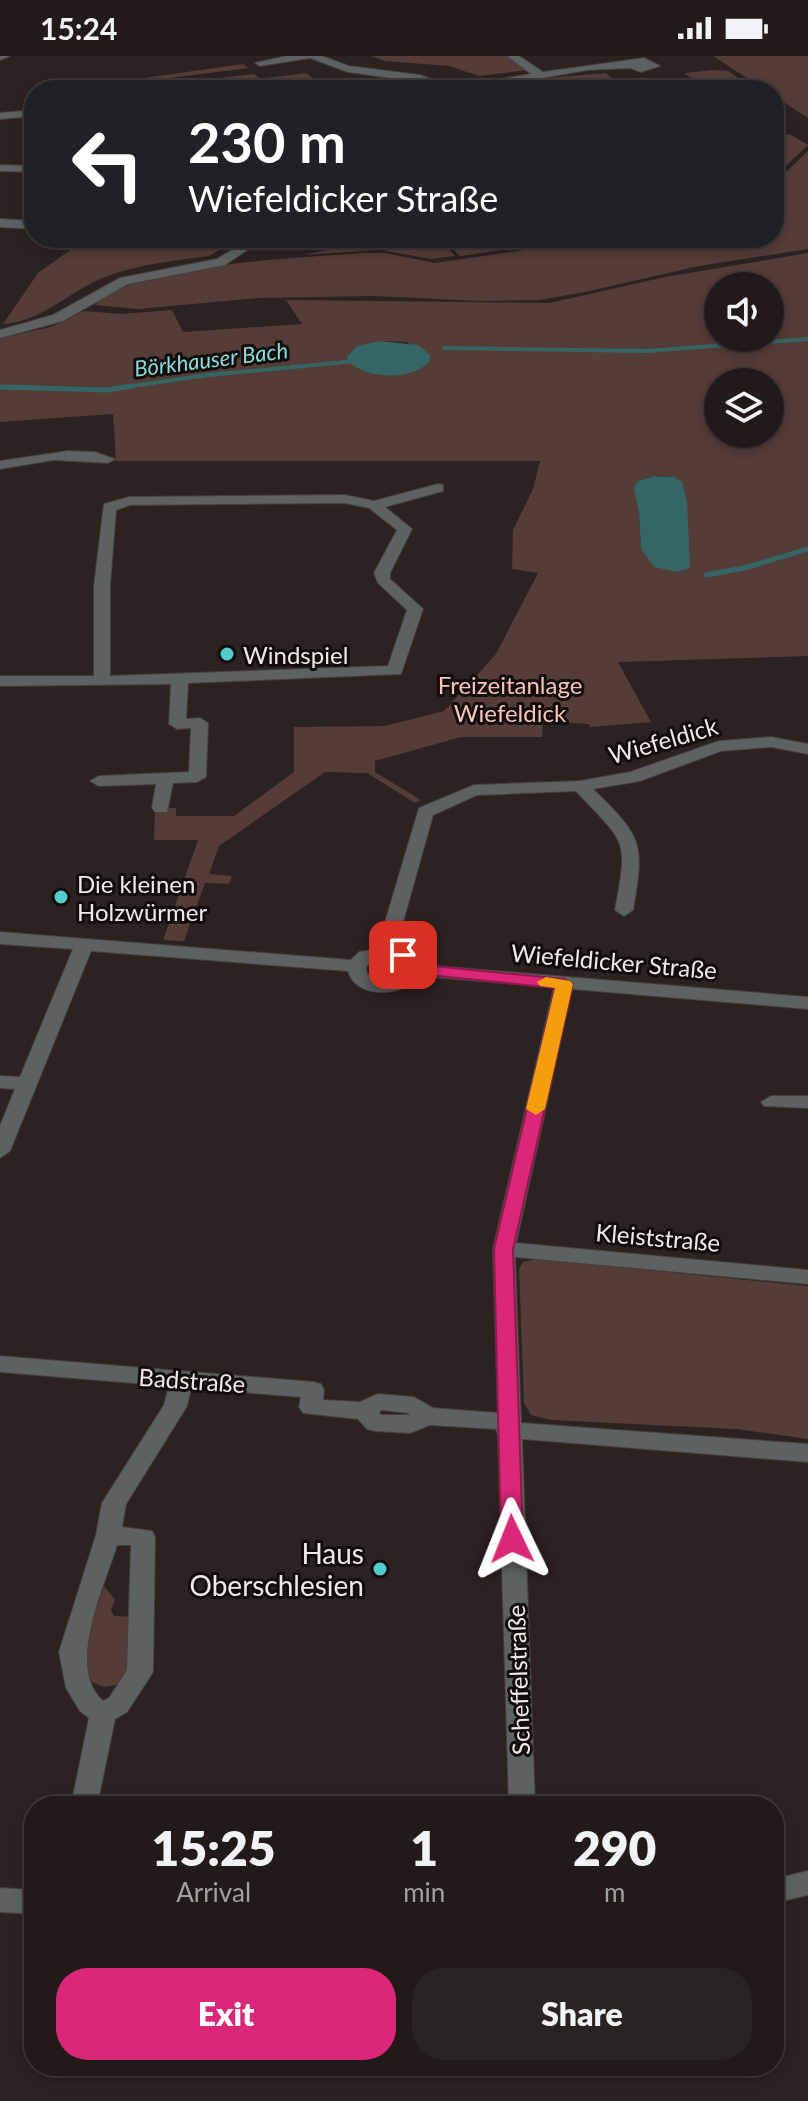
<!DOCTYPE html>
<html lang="en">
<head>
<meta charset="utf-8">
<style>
  :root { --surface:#211a18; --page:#292321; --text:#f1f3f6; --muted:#a2a1a2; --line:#3e3837; --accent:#db2777 }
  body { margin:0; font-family:Lato,sans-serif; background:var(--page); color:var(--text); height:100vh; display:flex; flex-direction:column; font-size:30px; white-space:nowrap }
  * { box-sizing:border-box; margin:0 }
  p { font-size:26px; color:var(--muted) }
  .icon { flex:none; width:44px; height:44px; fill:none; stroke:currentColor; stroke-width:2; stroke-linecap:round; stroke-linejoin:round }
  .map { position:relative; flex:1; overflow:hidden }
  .panel { position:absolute; left:24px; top:1740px; width:760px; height:280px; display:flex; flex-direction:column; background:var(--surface); border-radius:32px; box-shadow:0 4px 12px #0003,0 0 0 2px var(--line) }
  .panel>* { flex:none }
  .banner { position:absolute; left:24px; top:24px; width:760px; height:168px; border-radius:32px; box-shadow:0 4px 12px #0003,0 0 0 2px var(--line); background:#202124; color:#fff; overflow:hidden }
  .tools { position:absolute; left:704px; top:216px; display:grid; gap:16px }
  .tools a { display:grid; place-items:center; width:80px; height:80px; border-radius:50%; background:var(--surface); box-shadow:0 4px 12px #0003,0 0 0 2px var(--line); font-size:40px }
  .pin { position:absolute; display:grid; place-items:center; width:68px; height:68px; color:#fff; margin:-34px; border-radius:16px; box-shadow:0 4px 12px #0006 }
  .me { position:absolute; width:88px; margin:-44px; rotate:358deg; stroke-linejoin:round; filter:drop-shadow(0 0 6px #0008) }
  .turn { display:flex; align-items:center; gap:28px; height:168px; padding:0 32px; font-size:36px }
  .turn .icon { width:104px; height:104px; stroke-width:2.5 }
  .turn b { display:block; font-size:56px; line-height:68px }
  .eta { display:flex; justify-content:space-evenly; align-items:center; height:136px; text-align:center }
  .eta b { font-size:48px; font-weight:800; line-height:56px }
  .button { display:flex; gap:16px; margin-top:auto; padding:16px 32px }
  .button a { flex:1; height:92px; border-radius:32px; background:var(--accent); color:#fff; font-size:32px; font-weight:800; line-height:92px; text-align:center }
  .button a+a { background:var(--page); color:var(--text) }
  .status { display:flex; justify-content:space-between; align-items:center; height:56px; padding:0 40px; background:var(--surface); direction:ltr }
  .status svg { height:22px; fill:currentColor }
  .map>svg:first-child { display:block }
</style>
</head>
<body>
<div class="status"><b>15:24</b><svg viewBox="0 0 49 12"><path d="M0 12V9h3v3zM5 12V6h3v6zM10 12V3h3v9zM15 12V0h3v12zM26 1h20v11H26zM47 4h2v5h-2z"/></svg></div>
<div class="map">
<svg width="808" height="2045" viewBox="0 0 808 2045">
  <rect width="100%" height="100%" fill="#2c2220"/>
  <g fill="#543c37" fill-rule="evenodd">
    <polygon points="371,0 507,0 527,14 479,20 449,10 385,5"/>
    <polygon points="713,0 808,0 808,62 774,40 774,34 765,34"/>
    <polygon points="243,8 248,12 131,27 138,32 254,18 259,22 187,32 306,17 318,26 309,22 236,34 134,34 123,25"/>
    <polygon points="714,14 728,15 741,24 736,26 756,34 630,32 693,23 684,17"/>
    <polygon points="606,17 624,34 551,34 537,23"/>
    <polygon points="781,77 791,79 808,89 774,121 774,78"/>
    <path d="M808 95V193L699 210 585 236 540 244 481 245 374 240 258 242 138 253 95 249C131 208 309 201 366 197H385L435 207 609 182H774V128Z"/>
    <path d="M87 182H217L218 195 209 200C175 205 137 208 105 221 69 235 42 266 3 268L38 217Z"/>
    <polygon points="316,182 378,182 384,190 377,194 304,199 326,194"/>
    <polygon points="384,182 438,182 455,200 431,203 386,195 390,191"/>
    <polygon points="512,182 540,182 543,188 460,200 451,191"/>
    <path d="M808 197V600L618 606 651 666 590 671 589 668 543 665 542 681H461L375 705V716L421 744 415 747 367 717 325 716 219 790 209 818 232 820 229 828 205 827 184 885 163 884 198 784H154L155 752H176V760H234L294 716V671L385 670 444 655 496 598 538 517 512 513 513 474 533 433 540 405H116L113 358 0 366V282L51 271 84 255 121 258 172 254 183 276 302 268 286 244 549 247 665 221ZM718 230H770V282H718ZM380 285 407 286 430 305 416 314ZM718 326H770V378H718ZM654 420C675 419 682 422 687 444L641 493 638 425Z"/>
    <polygon points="536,1203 808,1230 808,1383 736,1373 551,1364 531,1359 524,1347 519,1213 523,1206"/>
    <polygon points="104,1530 115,1544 111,1554 114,1560 137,1561 137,1592 122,1628 104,1631 92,1626 82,1599"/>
  </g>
  <g fill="#356665">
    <path d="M380 285 418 289 430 299V305C412 325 368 323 348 306L347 301 357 290Z"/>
    <polygon points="654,420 675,421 682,426 687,444 690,512 677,516 654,511 641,493 639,456 634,432 638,425"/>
  </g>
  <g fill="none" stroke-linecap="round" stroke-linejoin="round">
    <g stroke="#356665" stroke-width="4">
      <polyline points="444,292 646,295 808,283"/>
      <polyline points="0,331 46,332"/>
      <polyline points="118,332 208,319 356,305"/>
    </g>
    <g stroke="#356665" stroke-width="5">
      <polyline points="0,331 107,334 132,330"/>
      <polyline points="706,519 744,512 808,493"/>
    </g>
    <g stroke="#473e3c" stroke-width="2">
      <g id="minor">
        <polygon points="0,0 10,0 0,4"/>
        <polygon points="286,0 322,0 349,10 420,19 454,31 531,18 507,0 519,0 543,16 644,2 660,10 641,16 630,12 588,14 473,34 444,34 419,26 348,16 310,2 260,10 255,7"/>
        <polygon points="337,26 341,27 341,31 303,34"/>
        <polygon points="34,54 34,60 0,63 0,57"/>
        <polygon points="0,109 34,110 34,116 0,115"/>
        <polygon points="0,163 34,165 34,173 0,171"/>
        <polygon points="235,182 247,182 247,194 225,209 128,228 63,265 0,282 0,274 53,259 120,222 217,203 235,192"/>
        <polygon points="68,395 95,396 115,403 108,407 54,404 0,413 0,405"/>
        <path d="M438 428 443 429V435L385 451 412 473 390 517V523L423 553 401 618 188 627 186 663 200 662 208 667 206 721 197 726 173 727 167 756H155L152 752 156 728 99 730 90 725 99 720 189 716 191 672 177 673 169 668 171 628 0 630V620H94V530L104 448 129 441 345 439 374 445ZM345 447 369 452 397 474 374 517 378 527 407 554 388 610 110 620V530L116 454 130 449Z"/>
        <path d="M771 681 808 688V698L771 691 721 695 640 725 593 733C642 781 645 786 633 854L624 860 615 854C629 780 625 788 576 735L477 739 433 759 396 891 421 904 424 909 808 941V953L572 933 516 1187 808 1214V1228L515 1201 521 1367 808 1388V1406L522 1383 535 1750H509L498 1379 496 1373 430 1369 410 1377 375 1375 367 1373 358 1363 303 1357 299 1351 301 1341 191 1332 187 1350 126 1448 122 1471 152 1475 155 1481 153 1616 127 1656 115 1663 97 1750H71L89 1662 80 1655 66 1632 59 1596 96 1479 102 1447 164 1349 169 1330 0 1316V1300L313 1326 321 1328 324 1334 323 1344 360 1346 378 1338 414 1341 433 1352 498 1357 493 1193 554 931 420 920C405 941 356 944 348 915L91 895 10 1095 0 1102V1070L15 1033 0 1032V1020L20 1021 73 893 0 888V876L351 904 359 896 377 893 419 752 474 729 580 725 630 716 719 685ZM391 902 405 911 397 922 380 924 367 918 366 911 372 905ZM382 1354 408 1357 410 1359H381L379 1356ZM117 1489H131L127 1614 109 1642 103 1645C65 1612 105 1529 117 1489Z"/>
        <polygon points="771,1040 808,1040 808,1052 764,1050 761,1046"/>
        <polygon points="808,1815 808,1839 774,1847 774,1823"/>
        <polygon points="0,1832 34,1834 34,1858 0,1856"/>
      </g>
    </g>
    <use href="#minor" fill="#5c6161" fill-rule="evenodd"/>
  </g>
  <polygon fill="#db2777" stroke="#8e194d" stroke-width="2" points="403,894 409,895 423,909 564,923 573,928 513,1193 523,1483 520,1489 512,1492 505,1489 501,1483 494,1193 555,932 409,917 394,899"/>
  <polygon fill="#f59e0b" points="546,921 570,925 573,928 545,1053 536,1059 526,1053 555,932 540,930 537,926"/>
  <g fill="#53cdcb" stroke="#110d0c" stroke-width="3">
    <circle cx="227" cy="598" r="8"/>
    <circle cx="61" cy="841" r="8"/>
    <circle cx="380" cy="1513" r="8"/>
  </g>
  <g text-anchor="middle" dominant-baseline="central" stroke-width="6" stroke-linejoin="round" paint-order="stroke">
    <g font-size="22" font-style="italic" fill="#88dddb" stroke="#110d0c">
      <text transform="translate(211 303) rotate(-7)">Börkhauser Bach</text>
    </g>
    <g font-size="24" fill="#f0e9e8" stroke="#110d0c" text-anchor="start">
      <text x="243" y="598">Windspiel</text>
      <text x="77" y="827">Die kleinen<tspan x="77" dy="28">Holzwürmer</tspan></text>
    </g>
    <g font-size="24" fill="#fbc4b8" stroke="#110d0c">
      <text x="510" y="628">Freizeitanlage<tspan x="510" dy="28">Wiefeldick</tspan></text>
    </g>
    <g font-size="24" fill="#f0e9e8" stroke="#110d0c">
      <text transform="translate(663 684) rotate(-16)">Wiefeldick</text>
      <text transform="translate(614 905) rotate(5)">Wiefeldicker Straße</text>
      <text transform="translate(658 1181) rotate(5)">Kleiststraße</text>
      <text transform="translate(192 1324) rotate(4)">Badstraße</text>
      <text transform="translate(518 1624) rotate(-92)">Scheffelstraße</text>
    </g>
    <g font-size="28" fill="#f0e9e8" stroke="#110d0c" text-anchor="end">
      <text x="364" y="1497">Haus<tspan x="364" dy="32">Oberschlesien</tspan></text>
    </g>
  </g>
</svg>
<div class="tools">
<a><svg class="icon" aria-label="sound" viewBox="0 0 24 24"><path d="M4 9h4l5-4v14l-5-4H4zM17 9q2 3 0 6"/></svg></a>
<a><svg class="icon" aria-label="layers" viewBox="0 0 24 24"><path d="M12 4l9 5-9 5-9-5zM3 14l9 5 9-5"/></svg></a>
</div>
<div class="pin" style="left:403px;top:899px;background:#d93025"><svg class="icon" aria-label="arrive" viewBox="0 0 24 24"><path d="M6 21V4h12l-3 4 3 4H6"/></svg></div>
<svg class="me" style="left:512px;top:1483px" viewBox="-20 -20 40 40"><path d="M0-17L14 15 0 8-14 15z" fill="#db2777" stroke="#fff" stroke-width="4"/></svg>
<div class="banner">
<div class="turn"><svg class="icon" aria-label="left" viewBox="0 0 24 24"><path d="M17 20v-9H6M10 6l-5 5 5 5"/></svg><div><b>230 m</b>Wiefeldicker Straße</div></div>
</div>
<section class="panel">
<div class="eta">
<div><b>15:25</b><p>Arrival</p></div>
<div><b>1</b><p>min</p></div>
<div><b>290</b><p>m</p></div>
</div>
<div class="button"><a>Exit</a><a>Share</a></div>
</section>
</div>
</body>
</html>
